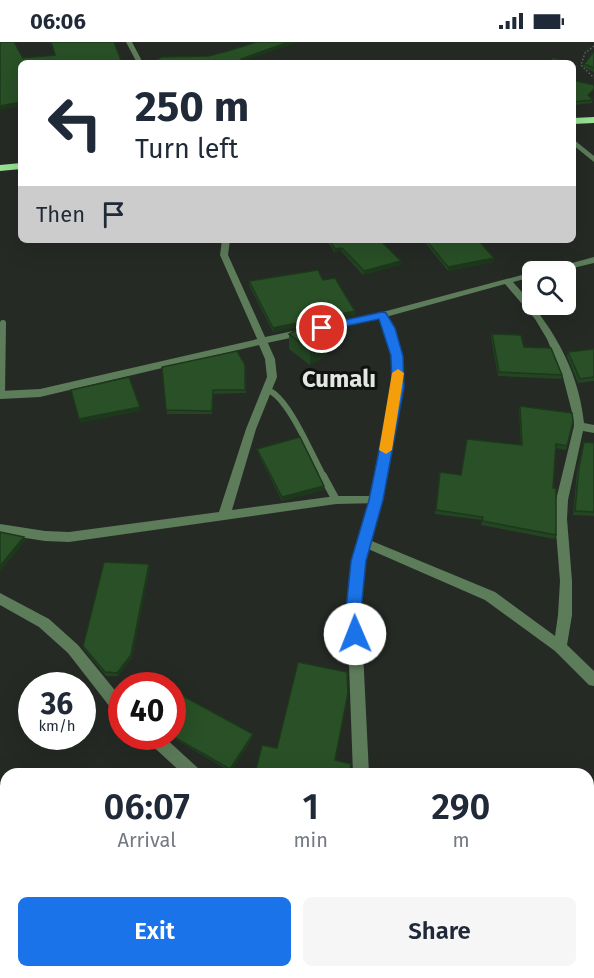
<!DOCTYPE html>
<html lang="en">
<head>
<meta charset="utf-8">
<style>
  :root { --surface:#fff; --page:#f6f6f7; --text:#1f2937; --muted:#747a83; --accent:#1a73e8 }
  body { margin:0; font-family:"Fira Sans",sans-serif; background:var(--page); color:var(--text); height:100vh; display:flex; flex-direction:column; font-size:22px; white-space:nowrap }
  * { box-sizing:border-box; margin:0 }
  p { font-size:20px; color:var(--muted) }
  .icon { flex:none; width:33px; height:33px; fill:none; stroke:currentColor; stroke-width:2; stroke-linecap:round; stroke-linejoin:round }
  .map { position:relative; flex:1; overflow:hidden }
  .details { position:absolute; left:0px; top:726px; width:594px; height:210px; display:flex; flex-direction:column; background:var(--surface); border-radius:18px 18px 0 0; box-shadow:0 6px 24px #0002 }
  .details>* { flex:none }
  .banner { position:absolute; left:18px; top:18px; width:558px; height:183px; border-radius:9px; box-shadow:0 6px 24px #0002; background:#fff; color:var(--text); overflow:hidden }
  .buttons { position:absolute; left:522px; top:219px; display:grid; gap:12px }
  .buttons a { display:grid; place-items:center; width:54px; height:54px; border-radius:9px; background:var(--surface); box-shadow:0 6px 24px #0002; font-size:30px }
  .speed { position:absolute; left:18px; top:630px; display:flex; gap:12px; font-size:30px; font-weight:700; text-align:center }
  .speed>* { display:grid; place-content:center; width:78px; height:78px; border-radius:50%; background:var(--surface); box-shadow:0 6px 24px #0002; line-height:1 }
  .speed small { font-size:15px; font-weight:400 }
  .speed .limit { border:9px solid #d22; background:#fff; color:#111 }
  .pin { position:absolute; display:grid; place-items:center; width:51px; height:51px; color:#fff; margin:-26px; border:3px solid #fff; border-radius:50%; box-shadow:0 2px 6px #0007 }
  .me { position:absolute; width:66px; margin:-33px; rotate:359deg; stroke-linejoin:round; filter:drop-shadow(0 0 4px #0008) }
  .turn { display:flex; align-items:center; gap:21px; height:126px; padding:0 18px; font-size:27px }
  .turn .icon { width:78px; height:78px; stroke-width:2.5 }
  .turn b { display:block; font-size:42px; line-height:51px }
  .then { display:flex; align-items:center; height:57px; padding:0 18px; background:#0003; gap:12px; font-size:22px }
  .eta { display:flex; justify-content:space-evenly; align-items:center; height:102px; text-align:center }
  .eta b { font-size:36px; font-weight:600; line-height:42px }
  .button { display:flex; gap:12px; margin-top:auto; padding:12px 18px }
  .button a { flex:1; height:69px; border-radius:9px; background:var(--accent); color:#fff; font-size:24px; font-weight:600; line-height:69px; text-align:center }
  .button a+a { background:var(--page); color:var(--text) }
  .status { display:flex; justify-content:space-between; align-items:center; height:42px; padding:0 30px; background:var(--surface); direction:ltr }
  .status svg { height:16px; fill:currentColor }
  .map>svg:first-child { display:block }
</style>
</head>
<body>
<div class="status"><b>06:06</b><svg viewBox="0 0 49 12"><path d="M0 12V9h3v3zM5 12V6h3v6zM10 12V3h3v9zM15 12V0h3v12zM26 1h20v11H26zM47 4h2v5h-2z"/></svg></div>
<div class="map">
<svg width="594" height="936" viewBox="0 0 594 936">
  <rect width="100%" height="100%" fill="#252a25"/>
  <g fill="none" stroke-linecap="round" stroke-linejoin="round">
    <polyline stroke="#5e635e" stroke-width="1.5" stroke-dasharray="1.5 2" stroke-linecap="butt" points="594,4 585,11 581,23 594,36"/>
    <g stroke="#5d7c5a" stroke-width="6">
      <path d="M268 348C289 356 312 414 324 435"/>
      <polyline points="2,353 3,281"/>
    </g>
    <polyline stroke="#5d7c5a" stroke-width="8" points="323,434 336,458"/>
    <g fill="#5d7c5a" fill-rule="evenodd">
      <polygon points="573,97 594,114 594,120 573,103"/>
      <polygon points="594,215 594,221 556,230 539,230"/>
      <path d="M533 230 532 235 513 240C550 281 578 324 584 381L594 383V391L583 389 568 458 567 477 572 539V573L567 603 594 629V644L589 643 555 609 485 558 359 503 357 500 359 497H367L495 550 555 594 558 573 560 539 555 477 556 458 574 384 573 374 563 335 547 297 535 277 505 242 382 276 377 273 379 271Z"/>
      <polygon points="262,296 267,299 275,317 277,335 256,387 232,468 336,454 376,454 380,455 382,458 380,461 336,462 69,500 45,499 0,492 0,482 45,489 69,490 219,470 246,387 267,335 265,317 259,303 40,355 0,357 0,349 40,347"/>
      <polygon points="0,551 49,577 78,603 122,657 122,676 117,674 68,611 39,585 0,563"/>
      <polygon points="145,694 163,694 199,727 202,732 183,732 147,699"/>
      <rect x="173" y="930" width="18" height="6"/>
    </g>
    <g fill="#5d7c5a" fill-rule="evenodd">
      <polygon points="126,0 132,0 143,21 137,21"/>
      <polygon points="222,198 230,198 228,213 265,295 382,270 387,273 398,299 402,317 403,345 382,458 364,519 361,568 369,732 353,732 347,568 352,519 370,458 393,345 390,308 379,277 262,302 259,301 220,213"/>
      <polygon points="412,930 432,930 434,936 414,936"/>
    </g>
    <g fill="#98e194" fill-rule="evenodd">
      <polygon points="594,75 594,81 573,82 573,76"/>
      <polygon points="21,121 21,127 0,129 0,123"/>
    </g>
  </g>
  <g fill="#234522">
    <polygon points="594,11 594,30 583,25 584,22"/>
    <polygon points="573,38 593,58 592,61 573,63"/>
    <polygon points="326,198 380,198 401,219 400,223 363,233 341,209 335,211"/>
    <polygon points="423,198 478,198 494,216 493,220 448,229"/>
    <polygon points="323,238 355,269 355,273 273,290 249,243 249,239"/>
    <polygon points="542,262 563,262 564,264 563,267 548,270"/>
    <polygon points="289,292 327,314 310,323 289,307"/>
    <polygon points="492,292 524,305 562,333 561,337 498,334 491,296"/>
    <polygon points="594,307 594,339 578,341 567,314 568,310"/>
    <polygon points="245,323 246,351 213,352 212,372 167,372 162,325"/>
    <polygon points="520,364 567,404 566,408 556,406 553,446 556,493 554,497 481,483 482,478 435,472 439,434 460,433 521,403 519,368"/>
    <polygon points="584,400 594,401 594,474 573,473 577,429"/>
    <polygon points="257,407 324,448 282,459 258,411"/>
    <polygon points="149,522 150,525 132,616 118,634 106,634 84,607 83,604"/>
    <polygon points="172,648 253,692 253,695 231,730 170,694 172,694"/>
  </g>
  <g fill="#1d381b">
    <polygon points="289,0 298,0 241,20 241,17"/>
    <polygon points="21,60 21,64 0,68 0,64"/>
    <polygon points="342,206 341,209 335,211 335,207"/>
    <polygon points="494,216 493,220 448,229 448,225"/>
    <polygon points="401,219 400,223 363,233 364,229"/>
    <polygon points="564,264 563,267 548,270 549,266"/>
    <polygon points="355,269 355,273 273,290 273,286"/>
    <polygon points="327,299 327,314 310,323 310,308"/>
    <polygon points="140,365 141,369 80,381 79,377"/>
    <polygon points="324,444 324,448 282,459 282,455"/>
    <polygon points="24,495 26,498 0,530 0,524"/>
    <polygon points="149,522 150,525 132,616 118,634 117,631"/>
    <polygon points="253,692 253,695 231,730 230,727"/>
  </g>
  <g fill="#295027" stroke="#1d381b" stroke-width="1.5">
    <polygon points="0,0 14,0 23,16 55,13 51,0 114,0 122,21 21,21 21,60 0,64"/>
    <polygon points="256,0 289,0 241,17 244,20 241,21 149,21 162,15 208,14 228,9"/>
    <polygon points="594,11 594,26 584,22 592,12"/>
    <polygon points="553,16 572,20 547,21"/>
    <polygon points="573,38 594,43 594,47 588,53 593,58 573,60"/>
    <polygon points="329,198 380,198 401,219 364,229 342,206 335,207"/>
    <polygon points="426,198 478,198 494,216 448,225"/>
    <polygon points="318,228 323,238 335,236 355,269 273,286 249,239"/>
    <polygon points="546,262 563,262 564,264 549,266"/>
    <polygon points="306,283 327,299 310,308 289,292"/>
    <polygon points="492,292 521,293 524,305 551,306 562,333 499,330"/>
    <polygon points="594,307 594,335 580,337 568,310"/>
    <polygon points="237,309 245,323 245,348 213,348 212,369 166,368 162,325"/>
    <polygon points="129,335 140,365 79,377 71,348"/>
    <polygon points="520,364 572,371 573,380 567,404 556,402 553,446 556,446 556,493 482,479 483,475 436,468 440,430 461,433 467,397 522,403"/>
    <polygon points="300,395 324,444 282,455 257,407"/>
    <polygon points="584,400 594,401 594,470 575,469 579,425"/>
    <polygon points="0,490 24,495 0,524"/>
    <polygon points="104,520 149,522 131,613 117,631 105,630 83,604"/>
    <polygon points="298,620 347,630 348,651 335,718 351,722 349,732 261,732 255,731 262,703 277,706"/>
    <polygon points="172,648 253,692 230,727 172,694"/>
    <rect x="0" y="742" width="6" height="107"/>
    <polygon points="195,930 364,930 365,936 195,936"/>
  </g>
  <polygon fill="#1a73e8" stroke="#114b97" stroke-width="1.5" points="382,270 386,271 395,286 403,314 404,345 383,458 366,519 361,568 362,592 360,597 355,599 349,597 346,568 351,519 369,458 392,345 391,314 379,277 322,289 316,286 322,283"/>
  <polygon fill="#f59e0b" points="398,327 404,331 392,408 386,412 379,408 392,331"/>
  <g text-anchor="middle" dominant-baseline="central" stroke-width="6" stroke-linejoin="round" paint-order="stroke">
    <g font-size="24" font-weight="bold" fill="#e3e6e2" stroke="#101210">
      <text x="339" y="337">Cumalı</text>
    </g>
  </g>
</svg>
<div class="buttons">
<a><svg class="icon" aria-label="search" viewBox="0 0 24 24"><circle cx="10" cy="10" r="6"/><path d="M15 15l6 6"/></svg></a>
</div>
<div class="speed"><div>36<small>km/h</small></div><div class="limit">40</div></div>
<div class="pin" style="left:322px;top:286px;background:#d93025"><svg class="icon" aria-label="arrive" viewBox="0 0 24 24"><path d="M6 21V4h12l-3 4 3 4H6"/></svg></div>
<svg class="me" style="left:355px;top:592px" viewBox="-20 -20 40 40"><circle r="19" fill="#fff"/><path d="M0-13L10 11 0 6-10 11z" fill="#1a73e8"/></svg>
<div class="banner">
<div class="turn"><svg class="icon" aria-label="left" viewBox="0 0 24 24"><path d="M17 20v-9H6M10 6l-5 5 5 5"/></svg><div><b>250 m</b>Turn left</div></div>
<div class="then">Then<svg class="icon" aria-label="arrive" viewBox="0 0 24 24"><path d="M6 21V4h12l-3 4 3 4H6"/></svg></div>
</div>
<section class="details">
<div class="eta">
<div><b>06:07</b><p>Arrival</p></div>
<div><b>1</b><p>min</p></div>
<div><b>290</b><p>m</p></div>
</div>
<div class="button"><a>Exit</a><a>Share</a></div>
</section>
</div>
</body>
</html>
